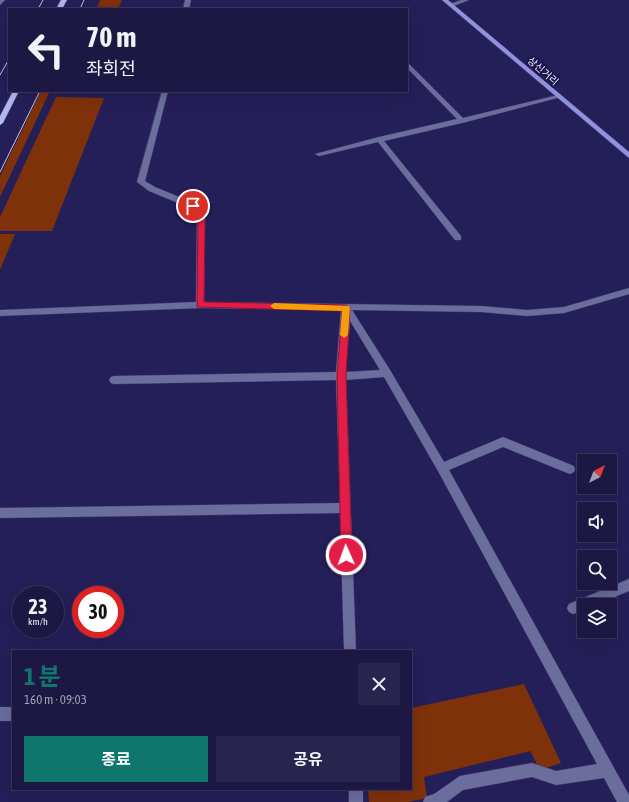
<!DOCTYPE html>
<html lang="ko">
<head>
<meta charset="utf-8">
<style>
  :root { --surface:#1c1743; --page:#29244e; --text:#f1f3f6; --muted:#a09fb2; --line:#3a365c; --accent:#0f766e }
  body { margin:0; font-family:"Asap Condensed","Noto Sans KR",sans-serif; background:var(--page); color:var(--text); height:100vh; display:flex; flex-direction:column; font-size:15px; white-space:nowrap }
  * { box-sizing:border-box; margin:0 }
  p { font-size:13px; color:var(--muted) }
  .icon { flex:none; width:22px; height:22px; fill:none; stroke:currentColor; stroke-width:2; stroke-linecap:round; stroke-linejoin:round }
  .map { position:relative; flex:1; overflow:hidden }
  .drawer { position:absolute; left:12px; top:650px; width:400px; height:140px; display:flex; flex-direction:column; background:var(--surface); border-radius:0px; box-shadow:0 4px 16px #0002,0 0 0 1px var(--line) }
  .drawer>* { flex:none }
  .guide { position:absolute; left:8px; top:8px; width:400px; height:84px; border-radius:0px; box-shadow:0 4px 16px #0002,0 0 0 1px var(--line); background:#1c1743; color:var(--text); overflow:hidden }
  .needle { width:26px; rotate:42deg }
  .tools { position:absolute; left:577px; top:454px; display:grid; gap:8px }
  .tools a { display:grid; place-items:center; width:40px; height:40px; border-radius:0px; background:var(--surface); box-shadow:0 4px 16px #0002,0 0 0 1px var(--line); font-size:20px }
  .speed { position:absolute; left:12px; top:586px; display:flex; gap:8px; font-size:20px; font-weight:700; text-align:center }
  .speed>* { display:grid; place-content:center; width:52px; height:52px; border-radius:50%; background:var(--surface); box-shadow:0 4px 16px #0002,0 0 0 1px var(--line); line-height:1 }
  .speed small { font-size:10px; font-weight:400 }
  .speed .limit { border:6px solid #d22; background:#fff; color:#111 }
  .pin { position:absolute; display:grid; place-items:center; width:34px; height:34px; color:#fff; margin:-17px; border:2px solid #fff; border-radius:50%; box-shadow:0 1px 4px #0007 }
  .me { position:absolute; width:44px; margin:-22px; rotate:358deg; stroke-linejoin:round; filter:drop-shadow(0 0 3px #0008) }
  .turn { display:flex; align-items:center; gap:14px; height:84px; padding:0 12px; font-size:18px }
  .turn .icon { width:52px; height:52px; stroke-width:2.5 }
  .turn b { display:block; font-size:28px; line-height:34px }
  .round { display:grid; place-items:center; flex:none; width:42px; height:42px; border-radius:0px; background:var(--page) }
  .headline { display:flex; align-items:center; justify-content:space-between; height:68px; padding:0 12px }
  h1 { font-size:24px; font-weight:700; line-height:30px; color:var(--accent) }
  .action { display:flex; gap:8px; margin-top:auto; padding:8px 12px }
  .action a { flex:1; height:46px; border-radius:0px; background:var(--accent); color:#fff; font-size:16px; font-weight:700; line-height:46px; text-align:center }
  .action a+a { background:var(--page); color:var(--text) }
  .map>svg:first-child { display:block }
</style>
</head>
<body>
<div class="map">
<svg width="629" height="802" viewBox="0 0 629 802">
  <rect width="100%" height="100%" fill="#251f59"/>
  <g fill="#7f310a">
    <polygon points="100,0 122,0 118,9 96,9"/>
    <polygon points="41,91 50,91 0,197 0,176"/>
    <polygon points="56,97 104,98 52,231 0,231 0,217"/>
    <polygon points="0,234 15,234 0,270"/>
    <polygon points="524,684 561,763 540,770 530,751 424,777 427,798 408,802 369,802 368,789 411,789 411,708"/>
  </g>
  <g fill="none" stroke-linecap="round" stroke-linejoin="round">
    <g stroke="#3e396c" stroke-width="1">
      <g id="service">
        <polygon points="461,0 469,0 451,7 448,5"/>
        <polygon points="407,62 463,118 558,95 561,97 462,123 384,141 461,236 461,240 455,240 378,142 319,156 315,154 379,137 457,119 407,68"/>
      </g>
    </g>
    <g stroke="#3e396c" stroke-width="1">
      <g id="minor">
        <polygon points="0,0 5,0 0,5"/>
        <polygon points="185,0 191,0 189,9 183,9"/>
        <path d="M162 91H168L145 181 155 187 196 204 205 217 204 302 481 306 527 310 564 307 629 288V294L564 313 527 316 481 312 352 310 390 370 444 462 503 437 574 466 575 469 574 472 570 474 503 447 449 470 629 795V802H617L604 778 556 785 532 777 463 790 447 802H423L425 797 434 794 460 776 532 763 556 771 597 764 438 471 384 377 346 380 356 651H344L340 513 0 518V508L340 503 336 380 114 384 111 383 109 380 111 377 114 376 336 372 341 310 200 308 0 316V310L196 302 197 217 190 208 149 191 137 182ZM350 321 380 370 346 372Z"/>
        <polygon points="629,579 629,591 595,605 584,605 584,610 573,614 569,612 567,608 569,604"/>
        <rect x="0" y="707" width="13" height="14"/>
        <rect x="349" y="789" width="14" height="13"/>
      </g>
    </g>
    <g stroke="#3e396c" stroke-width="1">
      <polygon id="secondary" points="442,0 448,0 629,152 629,158"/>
    </g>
    <g stroke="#3e396c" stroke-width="1">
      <g id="primary">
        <polygon points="61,0 67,0 62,9 56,9"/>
        <polygon points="13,91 19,91 3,123 0,125 0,116"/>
      </g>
    </g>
    <use href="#service" fill="#6b6d9c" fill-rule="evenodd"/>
    <use href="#minor" fill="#6b6d9c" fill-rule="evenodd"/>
    <use href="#secondary" fill="#9192dd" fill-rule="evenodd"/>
    <use href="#primary" fill="#b2b5ef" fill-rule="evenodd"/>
    <g stroke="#c5c4d6" stroke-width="1">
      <polyline points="38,9 43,0"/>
      <polyline points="80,9 84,0"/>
      <polyline points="0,75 9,59"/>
      <polyline points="0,172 40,91"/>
    </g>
  </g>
  <polygon fill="#e11d48" stroke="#92132f" points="193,204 196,205 205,217 204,302 346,305 350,308 346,376 352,555 350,559 346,561 343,559 341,555 337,376 342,311 197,307 198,217 190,206"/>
  <polygon fill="#f59e0b" points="274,303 349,306 350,308 348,335 344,338 340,335 342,311 274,309 270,306"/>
  <g text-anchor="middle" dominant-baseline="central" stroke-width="4" stroke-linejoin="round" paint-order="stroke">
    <g font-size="10" fill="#f3f4fb" stroke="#1c144d">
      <text transform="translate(543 71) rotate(41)">상신거리</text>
    </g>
  </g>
</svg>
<div class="tools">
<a><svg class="needle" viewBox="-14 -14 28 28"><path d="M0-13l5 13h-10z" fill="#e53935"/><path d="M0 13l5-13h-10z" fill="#a09fb2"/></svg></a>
<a><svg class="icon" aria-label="sound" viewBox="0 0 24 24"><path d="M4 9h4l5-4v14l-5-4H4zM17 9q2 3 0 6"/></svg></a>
<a><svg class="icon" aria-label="search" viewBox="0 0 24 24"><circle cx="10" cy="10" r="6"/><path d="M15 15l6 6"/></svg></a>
<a><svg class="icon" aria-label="layers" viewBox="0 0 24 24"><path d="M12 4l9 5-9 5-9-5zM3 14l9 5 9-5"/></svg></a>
</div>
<div class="speed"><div>23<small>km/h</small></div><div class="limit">30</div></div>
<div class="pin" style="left:193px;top:206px;background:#d93025"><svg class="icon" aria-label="arrive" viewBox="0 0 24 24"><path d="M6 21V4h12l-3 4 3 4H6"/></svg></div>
<svg class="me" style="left:346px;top:555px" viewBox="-20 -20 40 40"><circle r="17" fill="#e11d48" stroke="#fff" stroke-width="3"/><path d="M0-11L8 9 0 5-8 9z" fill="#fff"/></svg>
<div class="guide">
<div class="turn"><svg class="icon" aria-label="left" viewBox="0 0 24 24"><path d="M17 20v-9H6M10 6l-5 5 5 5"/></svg><div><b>70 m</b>좌회전</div></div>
</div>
<section class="drawer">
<div class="headline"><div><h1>1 분</h1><p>160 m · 09:03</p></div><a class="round"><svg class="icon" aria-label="close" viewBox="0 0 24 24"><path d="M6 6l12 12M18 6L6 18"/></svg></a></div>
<div class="action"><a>종료</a><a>공유</a></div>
</section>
</div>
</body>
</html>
